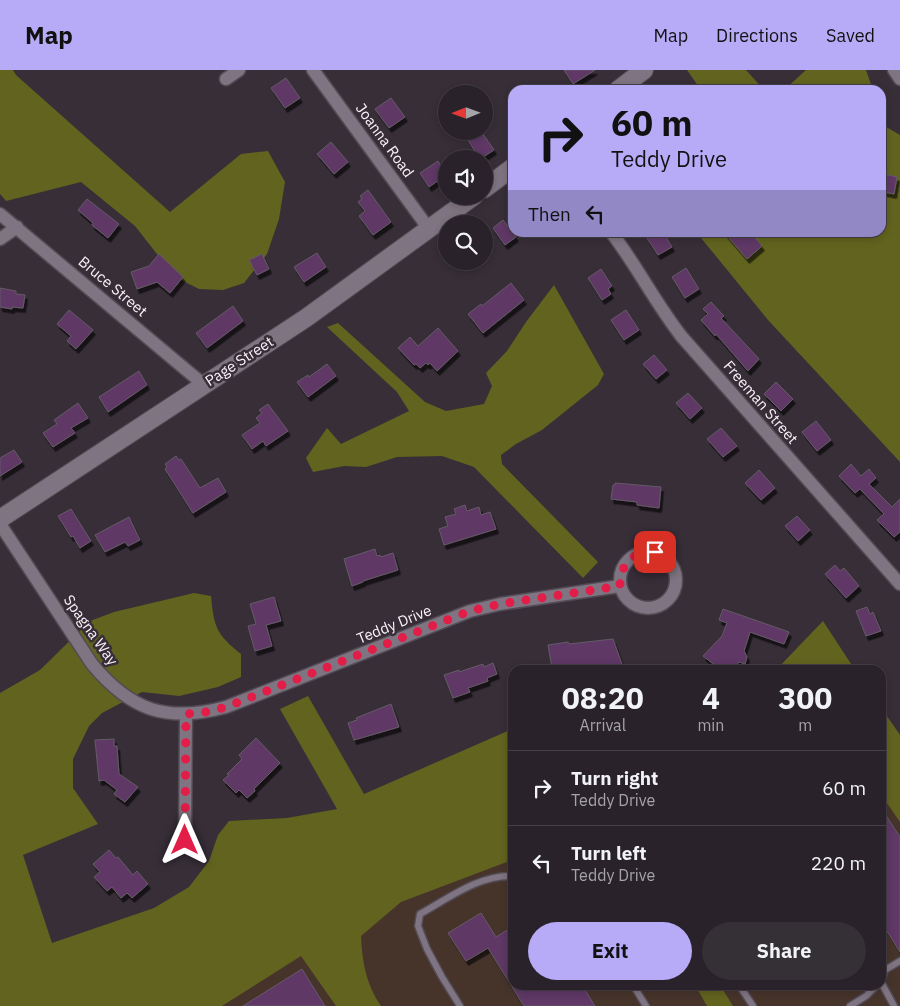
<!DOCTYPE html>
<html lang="en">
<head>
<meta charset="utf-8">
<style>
  :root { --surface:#29222a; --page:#352f36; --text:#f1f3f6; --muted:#a5a4a8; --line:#453f47; --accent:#b7abf8 }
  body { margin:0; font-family:"IBM Plex Sans",sans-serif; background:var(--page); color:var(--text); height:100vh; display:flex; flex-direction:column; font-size:19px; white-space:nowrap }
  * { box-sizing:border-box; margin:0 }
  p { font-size:16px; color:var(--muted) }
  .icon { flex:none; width:28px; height:28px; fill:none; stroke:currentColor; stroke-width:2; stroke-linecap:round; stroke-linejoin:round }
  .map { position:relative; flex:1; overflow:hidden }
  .panel { position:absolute; left:508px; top:595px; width:378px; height:325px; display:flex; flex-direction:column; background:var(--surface); border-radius:15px; box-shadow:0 2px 8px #0003,0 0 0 1px var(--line) }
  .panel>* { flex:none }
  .banner { position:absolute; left:508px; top:15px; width:378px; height:152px; border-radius:15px; box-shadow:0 2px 8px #0003,0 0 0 1px var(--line); background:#b7abf8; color:#111; overflow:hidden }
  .needle { width:32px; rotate:269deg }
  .buttons { position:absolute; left:438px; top:15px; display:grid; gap:10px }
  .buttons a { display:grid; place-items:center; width:55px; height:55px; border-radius:50%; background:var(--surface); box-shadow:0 2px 8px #0003,0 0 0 1px var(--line); font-size:25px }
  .pin { position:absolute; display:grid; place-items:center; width:42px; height:42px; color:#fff; margin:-21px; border-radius:10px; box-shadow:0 2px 8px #0006 }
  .me { position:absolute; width:55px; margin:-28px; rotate:0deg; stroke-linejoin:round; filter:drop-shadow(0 0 4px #0008) }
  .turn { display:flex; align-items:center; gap:18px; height:105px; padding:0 20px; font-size:22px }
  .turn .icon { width:65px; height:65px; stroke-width:2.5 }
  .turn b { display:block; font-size:35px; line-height:42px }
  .then { display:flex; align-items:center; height:48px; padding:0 20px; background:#0003; gap:10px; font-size:19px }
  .eta { display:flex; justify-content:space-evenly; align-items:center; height:85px; text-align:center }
  .eta b { font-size:30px; font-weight:800; line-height:35px }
  .cta { display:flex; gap:10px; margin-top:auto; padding:10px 20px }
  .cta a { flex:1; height:58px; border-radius:30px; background:var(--accent); color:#111; font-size:20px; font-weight:800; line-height:58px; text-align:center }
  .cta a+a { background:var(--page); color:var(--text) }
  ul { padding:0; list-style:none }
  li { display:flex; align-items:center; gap:15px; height:75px; padding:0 20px; border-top:1px solid var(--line) }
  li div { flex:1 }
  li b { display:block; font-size:19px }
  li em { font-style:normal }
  header { display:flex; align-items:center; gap:30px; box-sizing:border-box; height:70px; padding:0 25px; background:var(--accent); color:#111 }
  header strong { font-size:24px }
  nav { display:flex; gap:28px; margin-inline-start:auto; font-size:18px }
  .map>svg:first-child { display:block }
</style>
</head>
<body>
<header>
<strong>Map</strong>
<nav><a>Map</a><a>Directions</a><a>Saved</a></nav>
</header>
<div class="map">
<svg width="900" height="936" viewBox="0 0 900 936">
  <defs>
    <filter id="shadow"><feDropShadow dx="2.5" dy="4.5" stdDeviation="0" flood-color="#0009"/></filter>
  </defs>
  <rect width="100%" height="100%" fill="#372e38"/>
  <polygon fill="#46342b" points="880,695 900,729 900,936 0,936 512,750 512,915 880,915"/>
  <g fill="#62631f">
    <polygon points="0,0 13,0 16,5 170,142 241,84 268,81 285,112 279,149 267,184 244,213 223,220 199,219 175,207 135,156 81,112 6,131 0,124"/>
    <polygon points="687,0 746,0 764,20 701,20"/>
    <polygon points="806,0 866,0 873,20 784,20"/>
    <polygon points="880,44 883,55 900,65 900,392 768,250 697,163 880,162"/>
    <polygon points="554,215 604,304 598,315 542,360 516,374 501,385 502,394 598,492 583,508 474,397 442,386 397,387 366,397 344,396 313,402 306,388 327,358 341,374 409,341 397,322 327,257 338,253 425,332 446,341 484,334 492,316 486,303 507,281 526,252"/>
    <path d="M194 523 211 526C214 557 216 564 241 584V607L218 617 179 626 142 622 102 643 89 656 73 689V718L98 754 23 785 52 873 154 838 189 817 209 791 218 765 229 751 287 748 337 739 280 639 308 626 364 724 512 659V790L401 832 361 866C362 891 366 915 381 936H336L301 886 222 936H0V623L40 600 90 551 114 542Z"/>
    <polygon points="823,551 855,600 776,600"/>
    <polygon points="880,636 900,665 900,752 880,723"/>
    <polygon points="695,915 720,915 733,936 707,936"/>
  </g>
  <g fill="#5f3766" stroke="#655b67" filter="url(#shadow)">
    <polygon points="564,0 595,0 573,14"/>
    <polygon points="286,8 300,28 285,38 271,18"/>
    <polygon points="391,28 405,47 389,58 375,39"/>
    <polygon points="462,61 481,61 494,80 480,89"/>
    <polygon points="331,72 348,92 334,104 317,84"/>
    <polygon points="438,91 446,105 429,117 420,103"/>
    <polygon points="880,103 897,107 894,124 880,121"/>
    <polygon points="368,120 391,152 373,165 359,146 365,141 358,132 362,129 360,126"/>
    <polygon points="87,129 119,154 108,168 92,155 93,153 78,140"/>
    <polygon points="503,150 516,167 505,175 493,158"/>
    <polygon points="656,162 663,162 672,177 658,185 647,168"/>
    <polygon points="724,162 750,162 762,176 747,189"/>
    <polygon points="317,183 326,197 304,212 294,197"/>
    <polygon points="159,184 183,207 170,223 157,212 137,219 131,202 149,196"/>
    <polygon points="262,184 269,199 257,205 249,190"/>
    <polygon points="686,198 699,219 685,228 672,207"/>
    <polygon points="601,199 612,216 608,219 611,224 602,230 588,208"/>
    <polygon points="511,213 524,230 483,263 468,244 481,234 482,236"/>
    <polygon points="0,218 16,221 16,224 25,225 23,238 12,237 12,239 0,237"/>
    <polygon points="711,232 724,246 721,248 759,289 748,301 716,264 715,266 701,250 708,244 703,239"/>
    <polygon points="233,236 243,251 207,278 196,263"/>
    <polygon points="69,240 93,260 76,279 67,271 71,266 57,254"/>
    <polygon points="626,240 639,260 624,270 611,250"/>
    <polygon points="438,258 458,281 437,301 430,293 428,295 426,293 420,298 416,294 414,295 398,278 410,267 418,276"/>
    <polygon points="654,285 667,300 656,309 643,294"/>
    <polygon points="327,294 336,306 308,327 297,312 308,305 309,307"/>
    <polygon points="139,301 147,315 108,342 99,327"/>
    <polygon points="776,312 793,329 781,341 764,324"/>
    <polygon points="688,323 702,338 690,349 676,333"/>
    <polygon points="78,333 88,348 71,358 75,363 53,377 43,363 57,354 54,350"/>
    <polygon points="268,334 288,361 266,376 263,371 252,379 242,365 260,353 256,348 262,343 259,340"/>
    <polygon points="816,351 831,370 817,381 802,362"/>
    <polygon points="721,358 737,376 723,387 707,369"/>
    <polygon points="14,380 22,392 0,406 0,388"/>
    <polygon points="176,386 179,390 181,389 200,418 218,408 226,422 193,443 165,399 167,397 165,394"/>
    <polygon points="851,394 861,406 869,399 876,408 869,414 892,437 900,429 900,462 894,467 877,450 884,444 860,419 855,423 839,406"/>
    <polygon points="759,400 775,418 761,430 745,413"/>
    <polygon points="615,413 661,417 659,438 637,435 637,432 611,429 613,415 615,415"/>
    <polygon points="465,435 467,441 479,437 481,445 490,442 496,459 444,475 439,459 448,456 445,447 456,444 454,439"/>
    <polygon points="71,439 91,471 80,478 73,466 71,467 58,446"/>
    <polygon points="797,446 810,460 798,471 785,456"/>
    <polygon points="129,447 140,470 128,476 125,472 105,482 95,465"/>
    <polygon points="375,479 377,486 380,485 381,487 393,483 398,500 363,511 363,512 352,516 344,489"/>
    <polygon points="835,495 840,501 844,498 859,516 846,528 825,504"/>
    <polygon points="274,527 281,551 266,555 272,576 255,581 248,556 256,554 250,534"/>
    <polygon points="867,537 870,544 873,542 881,561 866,566 856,541"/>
    <polygon points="723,539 789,562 784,574 750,562 744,581 747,587 745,594 739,592 733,600 721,600 703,586 722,566 727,553 719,550"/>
    <polygon points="613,569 624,600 600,600 599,597 567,600 555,600 555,598 552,598 548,575 568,572 569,574"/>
    <polygon points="493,593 497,604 487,608 488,611 468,618 470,622 453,628 444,605 459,600 459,602 483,594 484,597"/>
    <polygon points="391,634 399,657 354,670 348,653 357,650 356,648"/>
    <polygon points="256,668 280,693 254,719 255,721 247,728 239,720 236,723 223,710 229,705 227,704 242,689 239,685"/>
    <polygon points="114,669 114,676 117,676 119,704 138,717 125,732 114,724 117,720 104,710 99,711 95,670"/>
    <polygon points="880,736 900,767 900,882 880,850"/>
    <polygon points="109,780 116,788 118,787 133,805 137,801 148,814 132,828 127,823 121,828 112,817 107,821 94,807 100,802 93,794"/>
    <polygon points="481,843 496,867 512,857 512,915 582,915 595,936 524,936 488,878 466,891 448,863"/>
    <polygon points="302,899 325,936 243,936"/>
  </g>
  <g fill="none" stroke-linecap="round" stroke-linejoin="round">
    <g stroke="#524b54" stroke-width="9">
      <g id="service">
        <polyline points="633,915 646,936"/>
        <polyline points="739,915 753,936"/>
        <path d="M460 936 442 907 427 879 418 856 420 844C449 828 479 805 512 806"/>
        <polyline points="850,936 866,926 877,915"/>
        <polyline points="894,936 881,912 885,900 900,891"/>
      </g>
    </g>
    <g stroke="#524b54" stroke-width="15">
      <g id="minor">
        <polyline points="313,0 429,159"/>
        <polyline points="894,0 900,9"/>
        <polyline points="226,9 239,0"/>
        <polyline points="0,144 203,314"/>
        <path d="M611 162C637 196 656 234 682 267L900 514"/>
        <polyline points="0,169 17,157"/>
        <path d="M0 454 92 594C131 641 167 653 226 637L470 541 500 534 620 516"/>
        <circle cx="648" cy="510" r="28"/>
        <polyline points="185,769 186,644"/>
      </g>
    </g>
    <g stroke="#524b54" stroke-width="20">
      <g id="secondary">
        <polyline points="618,20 644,0"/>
        <polyline points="484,119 512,98"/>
        <polyline points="0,449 306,248 474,126"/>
      </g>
    </g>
    <use href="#service" stroke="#7f7481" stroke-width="6"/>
    <use href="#minor" stroke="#7f7481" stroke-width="12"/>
    <use href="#secondary" stroke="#7f7481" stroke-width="18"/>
  </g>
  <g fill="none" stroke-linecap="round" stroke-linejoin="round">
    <path stroke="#e11d48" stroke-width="9" stroke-dasharray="0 16.2" d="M185 770 186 644 207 642 226 637 470 541 500 534 620 516C620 494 633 481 655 482"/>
  </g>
  <g text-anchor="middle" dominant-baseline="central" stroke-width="5" stroke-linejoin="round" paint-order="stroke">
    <g font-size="15" fill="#f8f2f9" stroke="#372e38">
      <text transform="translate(385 70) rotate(54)">Joanna Road</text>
      <text transform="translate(113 216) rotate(40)">Bruce Street</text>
      <text transform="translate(239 291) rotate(-33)">Page Street</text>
      <text transform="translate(761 332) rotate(49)">Freeman Street</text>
      <text transform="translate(394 554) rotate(-22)">Teddy Drive</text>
      <text transform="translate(91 560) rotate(55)">Spagna Way</text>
    </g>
  </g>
</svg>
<div class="buttons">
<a><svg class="needle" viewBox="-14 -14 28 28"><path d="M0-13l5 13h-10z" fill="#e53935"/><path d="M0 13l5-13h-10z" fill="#a5a4a8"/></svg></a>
<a><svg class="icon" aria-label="sound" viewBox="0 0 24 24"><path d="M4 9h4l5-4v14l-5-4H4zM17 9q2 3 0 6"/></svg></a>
<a><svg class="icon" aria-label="search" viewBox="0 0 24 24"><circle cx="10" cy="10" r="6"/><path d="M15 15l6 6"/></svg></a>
</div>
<div class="pin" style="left:655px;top:482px;background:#d93025"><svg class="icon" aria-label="arrive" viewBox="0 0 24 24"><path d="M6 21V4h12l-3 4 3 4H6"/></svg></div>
<svg class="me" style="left:185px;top:770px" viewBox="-20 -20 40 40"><path d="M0-17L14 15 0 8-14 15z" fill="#e11d48" stroke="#fff" stroke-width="4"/></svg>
<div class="banner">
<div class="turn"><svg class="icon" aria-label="right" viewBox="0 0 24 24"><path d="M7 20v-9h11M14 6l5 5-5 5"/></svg><div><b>60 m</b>Teddy Drive</div></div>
<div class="then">Then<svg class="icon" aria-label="left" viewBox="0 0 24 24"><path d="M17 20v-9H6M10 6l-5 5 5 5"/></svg></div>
</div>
<section class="panel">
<div class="eta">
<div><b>08:20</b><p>Arrival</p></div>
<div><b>4</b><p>min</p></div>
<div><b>300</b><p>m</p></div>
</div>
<ul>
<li><svg class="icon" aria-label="right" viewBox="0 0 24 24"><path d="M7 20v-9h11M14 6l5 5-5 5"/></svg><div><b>Turn right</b><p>Teddy Drive</p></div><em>60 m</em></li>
<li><svg class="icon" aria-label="left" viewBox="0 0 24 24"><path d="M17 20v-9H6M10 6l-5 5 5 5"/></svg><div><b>Turn left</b><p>Teddy Drive</p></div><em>220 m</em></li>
</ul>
<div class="cta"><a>Exit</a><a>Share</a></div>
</section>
</div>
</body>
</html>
